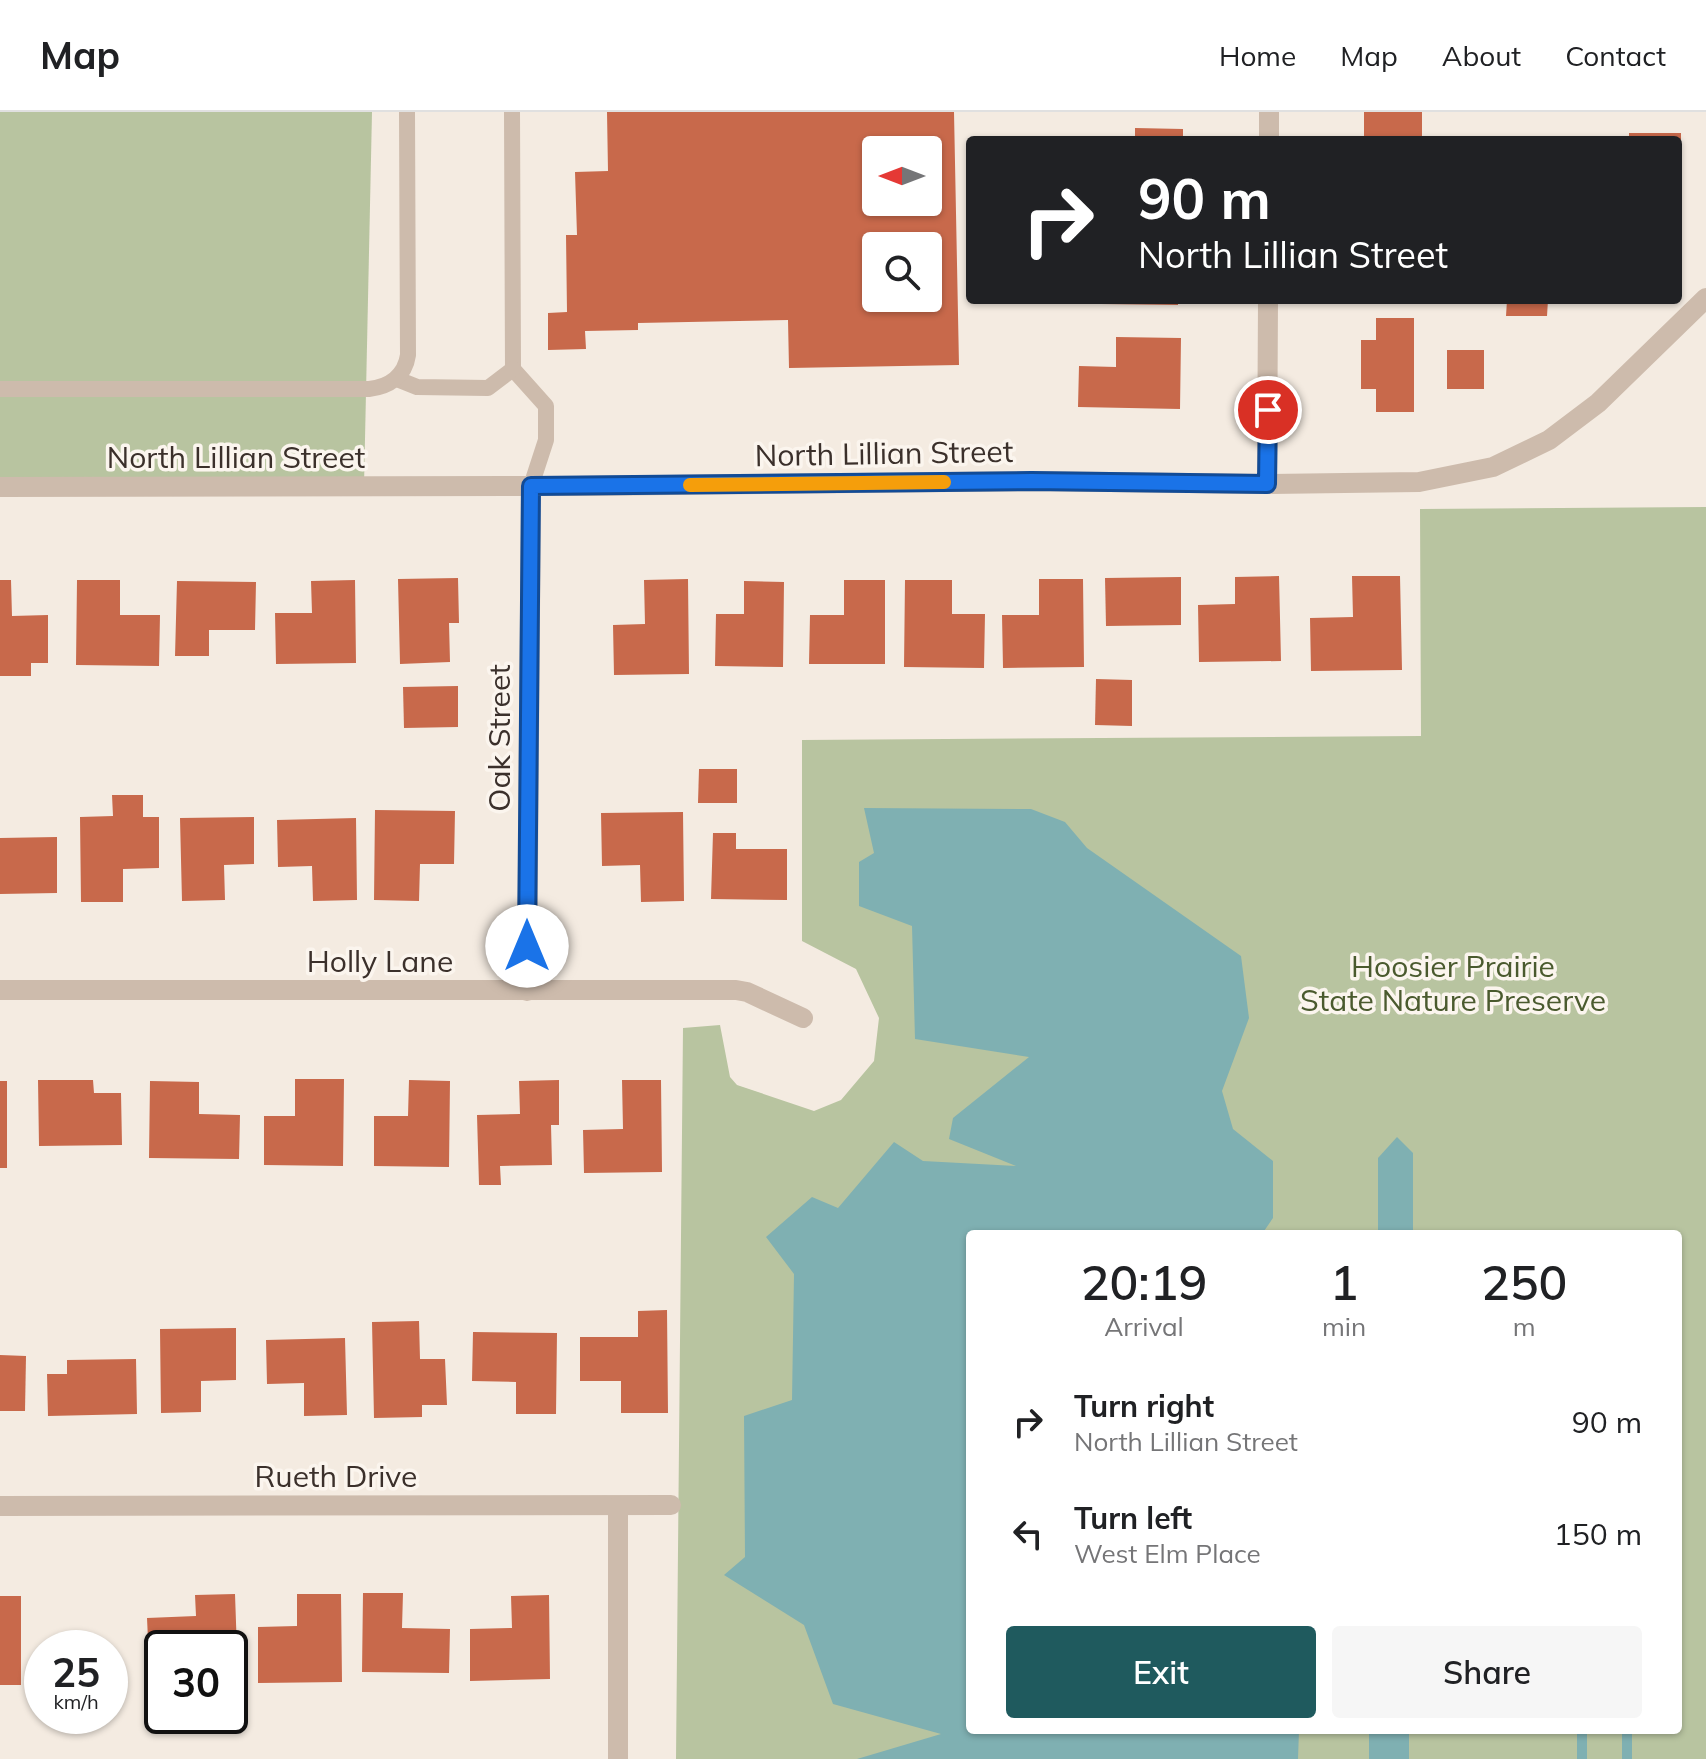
<!DOCTYPE html>
<html lang="en">
<head>
<meta charset="utf-8">
<style>
  :root { --surface:#fff; --page:#f6f6f6; --text:#202124; --muted:#757577; --line:#e0e0e0; --accent:#1f5a5e }
  body { margin:0; font-family:Mulish,sans-serif; background:var(--page); color:var(--text); height:100vh; display:flex; flex-direction:column; font-size:30px; white-space:nowrap }
  * { box-sizing:border-box; margin:0 }
  p { font-size:26px; color:var(--muted) }
  .icon { flex:none; width:44px; height:44px; fill:none; stroke:currentColor; stroke-width:2; stroke-linecap:round; stroke-linejoin:round }
  .map { position:relative; flex:1; overflow:hidden }
  .side { position:absolute; left:966px; top:1118px; width:716px; height:504px; display:flex; flex-direction:column; background:var(--surface); border-radius:8px; box-shadow:0 2px 6px #0004 }
  .side>* { flex:none }
  .hud { position:absolute; left:966px; top:24px; width:716px; height:168px; border-radius:8px; box-shadow:0 2px 6px #0004; background:#202124; color:#fff; overflow:hidden }
  .needle { width:52px; rotate:270deg }
  .buttons { position:absolute; left:862px; top:24px; display:grid; gap:16px }
  .buttons a { display:grid; place-items:center; width:80px; height:80px; border-radius:8px; background:var(--surface); box-shadow:0 2px 6px #0004; font-size:40px }
  .speed { position:absolute; left:24px; top:1518px; display:flex; gap:16px; font-size:40px; font-weight:700; text-align:center }
  .speed>* { display:grid; place-content:center; width:104px; height:104px; border-radius:50%; background:var(--surface); box-shadow:0 2px 6px #0004; line-height:1 }
  .speed small { font-size:20px; font-weight:400 }
  .speed .limit { border:4px solid #111; border-radius:12px; background:#fff; color:#111 }
  .pin { position:absolute; display:grid; place-items:center; width:68px; height:68px; color:#fff; margin:-34px; border:4px solid #fff; border-radius:50%; box-shadow:0 2px 8px #0007 }
  .me { position:absolute; width:88px; margin:-44px; rotate:0deg; stroke-linejoin:round; filter:drop-shadow(0 0 6px #0008) }
  .turn { display:flex; align-items:center; gap:28px; height:168px; padding:0 40px; font-size:36px }
  .turn .icon { width:104px; height:104px; stroke-width:2.5 }
  .turn b { display:block; font-size:56px; line-height:68px }
  .eta { display:flex; justify-content:space-evenly; align-items:center; height:136px; text-align:center }
  .eta b { font-size:48px; font-weight:600; line-height:56px }
  .action { display:flex; gap:16px; margin-top:auto; padding:16px 40px }
  .action a { flex:1; height:92px; border-radius:8px; background:var(--accent); color:#fff; font-size:32px; font-weight:600; line-height:92px; text-align:center }
  .action a+a { background:var(--page); color:var(--text) }
  ul { padding:0; list-style:none }
  li { display:flex; align-items:center; gap:24px; height:112px; padding:0 40px }
  li div { flex:1 }
  li b { display:block; font-size:30px }
  li em { font-style:normal }
  header { display:flex; align-items:center; gap:48px; box-sizing:border-box; height:112px; padding:0 40px; background:var(--surface); border-bottom:2px solid var(--line) }
  header strong { font-size:38px }
  nav { display:flex; gap:44px; margin-inline-start:auto; font-size:28px }
  .map>svg:first-child { display:block }
</style>
</head>
<body>
<header>
<strong>Map</strong>
<nav><a>Home</a><a>Map</a><a>About</a><a>Contact</a></nav>
</header>
<div class="map">
<svg width="1706" height="1647" viewBox="0 0 1706 1647">
  <rect width="100%" height="100%" fill="#f4ebe1"/>
  <g fill="#b8c4a0" fill-rule="evenodd">
    <polygon points="0,0 372,0 364,374 0,375"/>
    <path d="M1706 395V1647H676L683 916 720 913 730 965 737 973 814 999 841 988 874 949 879 906 856 857 802 829V628L1421 624 1420 397ZM970 1122H1678V1618H970Z"/>
  </g>
  <g fill="#7fb0b2">
    <polygon points="864,696 1031,697 1065,710 1087,736 1241,844 1249,906 1222,979 1233,1017 1273,1049 1273,1106 1262,1122 970,1122 970,1618 1299,1618 1298,1647 857,1647 941,1622 833,1592 804,1513 724,1463 745,1445 744,1304 792,1288 794,1162 766,1125 812,1085 838,1096 894,1030 923,1049 1016,1054 949,1027 953,1006 1029,945 915,927 912,814 859,794 859,750 874,741"/>
    <polygon points="1397,1025 1413,1041 1413,1122 1378,1122 1378,1046"/>
    <rect x="1369" y="1618" width="40" height="29"/>
  </g>
  <g fill="none" stroke-linecap="round" stroke-linejoin="round">
    <g stroke="#7fb0b2" stroke-width="10">
      <polyline points="1582,1647 1582,1618"/>
      <polyline points="1627,1647 1627,1618"/>
    </g>
  </g>
  <g fill="#c8694b" fill-rule="evenodd">
    <path d="M607 0H954L959 253 789 256 788 208 638 211V218L585 219 586 237 548 238V201L567 200 566 123H577L575 60 608 59ZM876 38H928V90H876ZM876 134H928V186H876Z"/>
    <rect x="1364" y="0" width="58" height="28"/>
    <polygon points="1135,16 1183,17 1183,28 1135,28"/>
    <polygon points="1629,21 1681,21 1681,37 1678,37 1678,28 1629,28"/>
    <polygon points="1101,188 1178,188 1178,193 1101,192"/>
    <polygon points="1507,188 1548,188 1547,204 1506,204"/>
    <polygon points="1376,206 1414,206 1414,300 1376,300 1376,277 1361,277 1361,228 1376,228"/>
    <polygon points="1116,225 1181,226 1180,297 1078,295 1079,254 1116,255"/>
    <rect x="1447" y="238" width="37" height="39"/>
    <polygon points="1279,464 1281,549 1199,550 1198,493 1235,492 1235,465"/>
    <polygon points="1352,464 1400,464 1402,558 1311,559 1310,506 1353,505"/>
    <polygon points="1181,465 1181,513 1106,514 1105,466"/>
    <polygon points="458,466 459,511 449,511 450,550 400,552 398,467"/>
    <polygon points="688,467 689,562 614,563 613,513 645,512 644,468"/>
    <polygon points="1039,467 1083,467 1084,555 1003,556 1002,503 1039,503"/>
    <polygon points="0,468 11,468 12,504 48,503 48,551 31,551 31,564 0,564"/>
    <polygon points="77,468 120,468 120,503 160,503 159,554 76,553"/>
    <polygon points="355,468 356,551 276,552 275,501 312,501 311,469"/>
    <polygon points="844,468 885,468 885,552 809,552 810,503 844,503"/>
    <polygon points="905,468 952,468 952,502 985,502 984,556 904,555"/>
    <polygon points="177,469 256,470 255,518 209,518 209,544 175,544"/>
    <polygon points="744,469 784,470 783,555 715,554 716,502 744,502"/>
    <polygon points="1096,567 1132,568 1132,614 1095,613"/>
    <polygon points="458,574 458,615 404,616 403,575"/>
    <polygon points="699,657 737,657 737,691 698,691"/>
    <polygon points="112,683 143,683 143,705 159,705 159,756 123,757 123,790 81,790 80,705 113,704"/>
    <polygon points="375,698 455,699 454,752 420,752 419,789 374,788"/>
    <polygon points="683,700 684,789 641,790 640,753 602,754 601,701"/>
    <polygon points="254,705 254,752 224,753 225,788 182,789 180,706"/>
    <polygon points="356,706 357,788 313,789 312,754 278,755 277,708"/>
    <polygon points="713,721 736,721 736,737 787,737 787,788 711,787"/>
    <polygon points="57,725 57,781 0,782 0,726"/>
    <polygon points="295,967 344,967 343,1054 264,1053 264,1004 295,1004"/>
    <polygon points="38,968 93,968 94,981 121,981 122,1033 39,1034"/>
    <polygon points="409,968 450,969 449,1055 374,1054 374,1004 408,1004"/>
    <polygon points="559,968 559,1013 551,1013 552,1053 500,1054 501,1073 479,1073 477,1003 520,1002 519,969"/>
    <polygon points="622,968 661,968 662,1060 584,1061 583,1018 623,1017"/>
    <rect x="0" y="969" width="7" height="87"/>
    <polygon points="150,969 199,970 199,1002 240,1003 239,1047 149,1046"/>
    <polygon points="667,1198 668,1301 621,1301 621,1269 580,1269 580,1225 638,1225 638,1199"/>
    <polygon points="419,1209 420,1247 445,1247 447,1293 422,1293 422,1305 374,1306 372,1210"/>
    <polygon points="236,1216 236,1268 201,1269 201,1300 161,1301 160,1217"/>
    <polygon points="473,1220 557,1221 556,1302 516,1302 516,1270 472,1269"/>
    <polygon points="345,1226 347,1303 304,1304 304,1271 267,1272 266,1228"/>
    <polygon points="0,1243 26,1244 25,1299 0,1299"/>
    <polygon points="136,1247 137,1302 48,1304 47,1262 67,1262 67,1248"/>
    <polygon points="363,1481 403,1481 402,1516 450,1517 449,1561 362,1560"/>
    <polygon points="235,1482 238,1567 230,1567 230,1536 162,1536 162,1569 150,1570 147,1506 196,1504 195,1483"/>
    <polygon points="297,1482 341,1482 342,1570 258,1571 258,1515 297,1514"/>
    <polygon points="549,1483 550,1567 470,1569 470,1517 512,1516 511,1484"/>
    <rect x="0" y="1484" width="21" height="89"/>
  </g>
  <g fill="none" stroke-linecap="round" stroke-linejoin="round">
    <g stroke="#cdbbac" stroke-width="16">
      <polyline points="512,0 513,257 546,294 546,328 531,374"/>
      <polyline points="397,267 417,275 488,276 513,257"/>
      <path d="M0 277H369C389 275 405 264 408 243L407 0"/>
    </g>
    <g stroke="#cdbbac" stroke-width="20">
      <polyline points="1269,28 1269,0"/>
      <polyline points="1267,372 1268,188"/>
      <polyline points="0,375 576,374 1031,369 1267,372 1419,370 1493,355 1549,328 1598,291 1706,186"/>
      <polyline points="0,878 736,878 747,880 803,906"/>
      <polyline points="527,879 531,374"/>
      <polyline points="0,1394 671,1393"/>
      <polyline points="618,1394 618,1647"/>
    </g>
  </g>
  <g fill="none" stroke-linecap="round" stroke-linejoin="round">
    <g stroke="#114b97" stroke-width="20">
      <polyline id="route" points="527,834 531,374 1031,369 1267,372 1268,298"/>
    </g>
    <use href="#route" stroke="#1a73e8" stroke-width="14"/>
    <polyline stroke="#f59e0b" stroke-width="14" points="690,373 944,370"/>
  </g>
  <g text-anchor="middle" dominant-baseline="central" stroke-width="7" stroke-linejoin="round" paint-order="stroke">
    <g font-size="30" fill="#3b302b" stroke="#fbf5ee">
      <text transform="translate(884 341) rotate(-1)">North Lillian Street</text>
      <text x="236" y="345">North Lillian Street</text>
      <text transform="translate(499 626) rotate(-90)">Oak Street</text>
      <text x="380" y="849">Holly Lane</text>
      <text x="336" y="1364">Rueth Drive</text>
    </g>
    <g font-size="30" fill="#4a5a2e" stroke="#fbf5ee">
      <text x="1453" y="854">Hoosier Prairie<tspan x="1453" dy="34">State Nature Preserve</tspan></text>
    </g>
  </g>
</svg>
<div class="buttons">
<a><svg class="needle" viewBox="-14 -14 28 28"><path d="M0-13l5 13h-10z" fill="#e53935"/><path d="M0 13l5-13h-10z" fill="#757577"/></svg></a>
<a><svg class="icon" aria-label="search" viewBox="0 0 24 24"><circle cx="10" cy="10" r="6"/><path d="M15 15l6 6"/></svg></a>
</div>
<div class="speed"><div>25<small>km/h</small></div><div class="limit">30</div></div>
<div class="pin" style="left:1268px;top:298px;background:#d93025"><svg class="icon" aria-label="arrive" viewBox="0 0 24 24"><path d="M6 21V4h12l-3 4 3 4H6"/></svg></div>
<svg class="me" style="left:527px;top:834px" viewBox="-20 -20 40 40"><circle r="19" fill="#fff"/><path d="M0-13L10 11 0 6-10 11z" fill="#1a73e8"/></svg>
<div class="hud">
<div class="turn"><svg class="icon" aria-label="right" viewBox="0 0 24 24"><path d="M7 20v-9h11M14 6l5 5-5 5"/></svg><div><b>90 m</b>North Lillian Street</div></div>
</div>
<section class="side">
<div class="eta">
<div><b>20:19</b><p>Arrival</p></div>
<div><b>1</b><p>min</p></div>
<div><b>250</b><p>m</p></div>
</div>
<ul>
<li><svg class="icon" aria-label="right" viewBox="0 0 24 24"><path d="M7 20v-9h11M14 6l5 5-5 5"/></svg><div><b>Turn right</b><p>North Lillian Street</p></div><em>90 m</em></li>
<li><svg class="icon" aria-label="left" viewBox="0 0 24 24"><path d="M17 20v-9H6M10 6l-5 5 5 5"/></svg><div><b>Turn left</b><p>West Elm Place</p></div><em>150 m</em></li>
</ul>
<div class="action"><a>Exit</a><a>Share</a></div>
</section>
</div>
</body>
</html>
